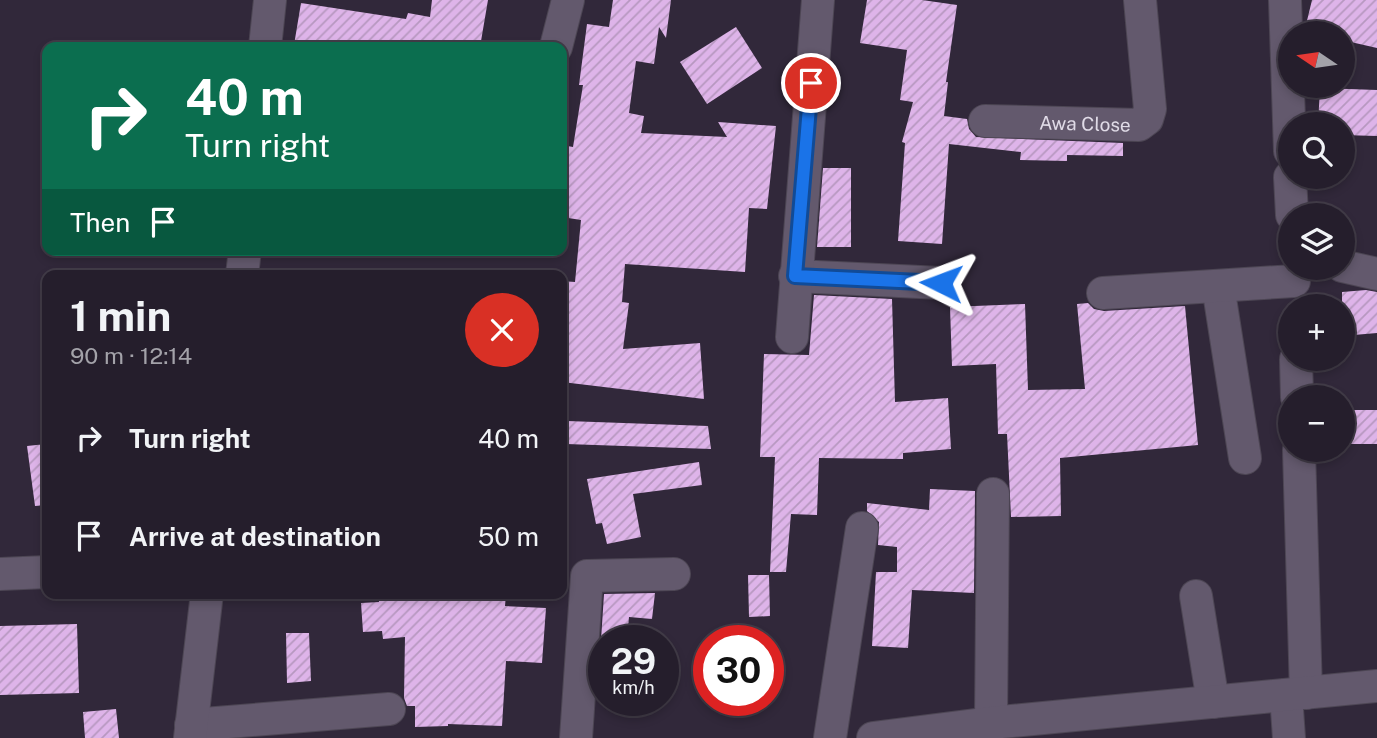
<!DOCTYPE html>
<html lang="en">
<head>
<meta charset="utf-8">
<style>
  :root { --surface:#251e2c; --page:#312b38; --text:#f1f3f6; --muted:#a3a2a9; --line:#423c48 }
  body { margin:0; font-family:"Public Sans",sans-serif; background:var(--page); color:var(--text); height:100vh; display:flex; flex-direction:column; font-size:26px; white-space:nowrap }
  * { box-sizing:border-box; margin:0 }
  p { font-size:23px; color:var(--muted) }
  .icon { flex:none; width:38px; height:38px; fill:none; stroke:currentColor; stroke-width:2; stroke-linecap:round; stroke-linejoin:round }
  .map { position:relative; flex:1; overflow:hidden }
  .side { position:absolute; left:42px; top:270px; width:525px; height:329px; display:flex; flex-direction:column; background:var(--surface); border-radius:14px; box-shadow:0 4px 10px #0003,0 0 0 2px var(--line) }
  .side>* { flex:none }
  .top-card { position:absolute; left:42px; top:42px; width:525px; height:214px; border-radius:14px; box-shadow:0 4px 10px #0003,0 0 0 2px var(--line); background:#0b6e4f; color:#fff; overflow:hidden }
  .needle { width:46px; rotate:283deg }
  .buttons { position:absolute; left:1278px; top:21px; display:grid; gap:14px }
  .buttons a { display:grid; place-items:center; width:77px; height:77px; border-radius:50%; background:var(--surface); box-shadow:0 4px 10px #0003,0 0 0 2px var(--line); font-size:35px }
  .speed { position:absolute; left:588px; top:625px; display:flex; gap:14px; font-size:35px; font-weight:700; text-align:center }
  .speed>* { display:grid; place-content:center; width:91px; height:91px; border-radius:50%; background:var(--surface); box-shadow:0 4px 10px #0003,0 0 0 2px var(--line); line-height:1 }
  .speed small { font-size:18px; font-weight:400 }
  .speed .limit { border:10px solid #d22; background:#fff; color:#111 }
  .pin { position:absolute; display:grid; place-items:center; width:60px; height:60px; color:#fff; margin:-30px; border:4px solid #fff; border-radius:50%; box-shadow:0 2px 7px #0007 }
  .me { position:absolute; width:77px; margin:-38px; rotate:273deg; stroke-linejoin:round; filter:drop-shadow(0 0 5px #0008) }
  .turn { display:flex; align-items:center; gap:24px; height:147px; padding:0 28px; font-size:32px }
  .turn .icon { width:91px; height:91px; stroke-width:2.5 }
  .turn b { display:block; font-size:49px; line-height:60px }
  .then { display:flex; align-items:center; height:66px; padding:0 28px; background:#0003; gap:14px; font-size:26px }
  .round { display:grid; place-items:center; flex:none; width:74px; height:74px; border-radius:37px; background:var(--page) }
  .head { display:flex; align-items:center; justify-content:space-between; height:119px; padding:0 28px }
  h1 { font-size:42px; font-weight:700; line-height:52px }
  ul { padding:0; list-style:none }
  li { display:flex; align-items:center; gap:21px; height:98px; padding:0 28px }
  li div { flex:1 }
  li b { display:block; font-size:26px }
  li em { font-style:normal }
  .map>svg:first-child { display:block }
</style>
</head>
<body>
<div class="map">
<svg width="1377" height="738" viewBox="0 0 1377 738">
  <defs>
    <pattern id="building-hatch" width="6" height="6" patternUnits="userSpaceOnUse" patternTransform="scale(1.75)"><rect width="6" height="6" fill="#deb4e9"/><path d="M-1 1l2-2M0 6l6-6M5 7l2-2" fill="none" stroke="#b798c0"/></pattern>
  </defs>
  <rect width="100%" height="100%" fill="#31283a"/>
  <g fill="url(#building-hatch)">
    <polygon points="432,0 488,0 480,47 294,45 301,3 406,19 408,13 430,17"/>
    <polygon points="613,0 671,0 666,38 659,27 654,64 636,61 629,113 644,116 641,133 727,137 718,122 776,126 767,209 749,208 745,272 625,264 622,302 629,303 623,349 700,343 704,399 562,382 562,281 575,282 581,220 562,217 568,173 562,172 562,145 573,147 583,85 579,85 587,24 609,27"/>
    <polygon points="867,0 922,0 957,5 946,82 948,82 944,116 967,119 969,129 976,137 1123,143 1123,156 1067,155 1067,161 1020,160 1021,152 949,144 942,244 898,241 905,143 902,142 913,102 900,100 907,50 860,43"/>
    <polygon points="1312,0 1377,0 1377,48 1342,40 1342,33 1304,33"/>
    <polygon points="736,27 762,68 707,104 680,62"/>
    <polygon points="1320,88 1377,90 1377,136 1342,135 1342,124 1318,124"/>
    <polygon points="823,168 851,168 851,247 817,247"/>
    <polygon points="1366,290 1377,292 1377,333 1342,336 1342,292"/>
    <polygon points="814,295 892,299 895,402 948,398 951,449 903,453 903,459 819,458 817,515 791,514 786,572 770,572 775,457 760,457 764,354 809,355"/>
    <polygon points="1088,303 1094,309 1104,311 1185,306 1198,445 1060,458 1061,516 1011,517 1007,434 998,434 996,364 952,366 950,307 1025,304 1028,390 1085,389 1077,304"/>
    <rect x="1342" y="410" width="35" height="34"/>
    <polygon points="567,421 708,426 711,449 566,444"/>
    <polygon points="46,444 47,505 35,506 27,446"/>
    <polygon points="699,462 702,485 633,494 641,537 607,544 602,523 596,524 587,479"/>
    <polygon points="930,489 975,491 974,593 912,590 908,648 872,646 876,572 897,572 897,547 878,545 879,522 867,511 867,503 929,510"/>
    <polygon points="748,575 769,575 770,616 749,617"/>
    <polygon points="378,593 506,594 505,606 546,608 542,663 506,661 502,726 448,724 448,726 415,727 415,706 407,706 404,698 405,637 383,639 382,631 363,632 361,603 379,602"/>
    <polygon points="655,593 652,619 629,617 627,640 601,640 604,594"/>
    <polygon points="77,624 79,693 0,695 0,626"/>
    <polygon points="286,633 309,633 311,681 287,683"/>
    <polygon points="116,709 119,738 85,738 83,712"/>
  </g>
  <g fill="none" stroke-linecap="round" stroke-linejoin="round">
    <g stroke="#4d4654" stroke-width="34">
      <g id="minor">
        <polyline points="1285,0 1290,151"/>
        <polyline points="265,47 270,0"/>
        <polyline points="556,47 568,0"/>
        <path id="s1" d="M985 121 1139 125 1147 119 1150 109 1140 0"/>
        <polyline points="1290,177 1292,215"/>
        <polyline points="1342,266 1377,274"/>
        <polyline points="242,275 245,250"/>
        <polyline points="795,276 941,283"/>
        <polyline points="1218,286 1245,458"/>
        <polyline points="1103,293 1294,281"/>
        <polyline points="792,337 818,0"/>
        <polyline points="1296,359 1297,397"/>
        <polyline points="1299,450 1306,693"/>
        <polyline points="0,574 47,572"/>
        <polyline points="1196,596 1213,702"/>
        <polyline points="1286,695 1289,738"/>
        <polyline points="991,723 993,494"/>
        <polyline points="191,725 389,709"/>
        <polyline points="190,738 207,593"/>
        <polyline points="576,738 587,576 674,574"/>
        <polyline points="830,738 862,528"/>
        <polyline points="873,738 991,723 1377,686"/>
      </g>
    </g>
    <use href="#minor" stroke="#63596d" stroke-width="32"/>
  </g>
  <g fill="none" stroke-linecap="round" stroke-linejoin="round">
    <g stroke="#114b97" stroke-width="18">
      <polyline id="route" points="811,83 795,276 941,283"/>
    </g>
    <use href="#route" stroke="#1a73e8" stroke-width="12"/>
  </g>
  <g text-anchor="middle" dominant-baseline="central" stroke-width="7" stroke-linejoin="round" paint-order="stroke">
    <g font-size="19" fill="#e0dbe7" stroke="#31283a">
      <text stroke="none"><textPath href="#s1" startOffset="100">Awa Close</textPath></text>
    </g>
  </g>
</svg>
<div class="buttons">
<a><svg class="needle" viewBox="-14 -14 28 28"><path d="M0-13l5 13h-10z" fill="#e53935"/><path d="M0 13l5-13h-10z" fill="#a3a2a9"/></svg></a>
<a><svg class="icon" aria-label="search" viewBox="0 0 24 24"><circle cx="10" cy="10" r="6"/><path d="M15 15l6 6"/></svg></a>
<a><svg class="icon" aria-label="layers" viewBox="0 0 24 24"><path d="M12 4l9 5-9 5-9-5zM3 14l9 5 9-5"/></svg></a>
<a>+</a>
<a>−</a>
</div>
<div class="speed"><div>29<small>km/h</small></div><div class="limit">30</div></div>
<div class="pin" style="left:811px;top:83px;background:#d93025"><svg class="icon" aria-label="arrive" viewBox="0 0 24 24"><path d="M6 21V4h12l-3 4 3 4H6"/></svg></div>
<svg class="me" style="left:941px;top:283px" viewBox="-20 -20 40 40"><path d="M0-17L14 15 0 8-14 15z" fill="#1a73e8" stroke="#fff" stroke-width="4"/></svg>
<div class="top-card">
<div class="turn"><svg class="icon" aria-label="right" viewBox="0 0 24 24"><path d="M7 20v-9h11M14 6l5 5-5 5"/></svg><div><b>40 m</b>Turn right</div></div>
<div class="then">Then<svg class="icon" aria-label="arrive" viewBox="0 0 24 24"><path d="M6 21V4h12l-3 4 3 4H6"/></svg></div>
</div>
<section class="side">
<div class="head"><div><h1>1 min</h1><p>90 m · 12:14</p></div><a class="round" style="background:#d93025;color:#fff"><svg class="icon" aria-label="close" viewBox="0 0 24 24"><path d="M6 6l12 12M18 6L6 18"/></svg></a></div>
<ul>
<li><svg class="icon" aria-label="right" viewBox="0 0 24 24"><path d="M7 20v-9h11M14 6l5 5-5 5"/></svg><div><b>Turn right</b></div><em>40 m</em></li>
<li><svg class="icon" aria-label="arrive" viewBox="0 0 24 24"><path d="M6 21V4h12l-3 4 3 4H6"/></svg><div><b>Arrive at destination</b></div><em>50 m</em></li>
</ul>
</section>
</div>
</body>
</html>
